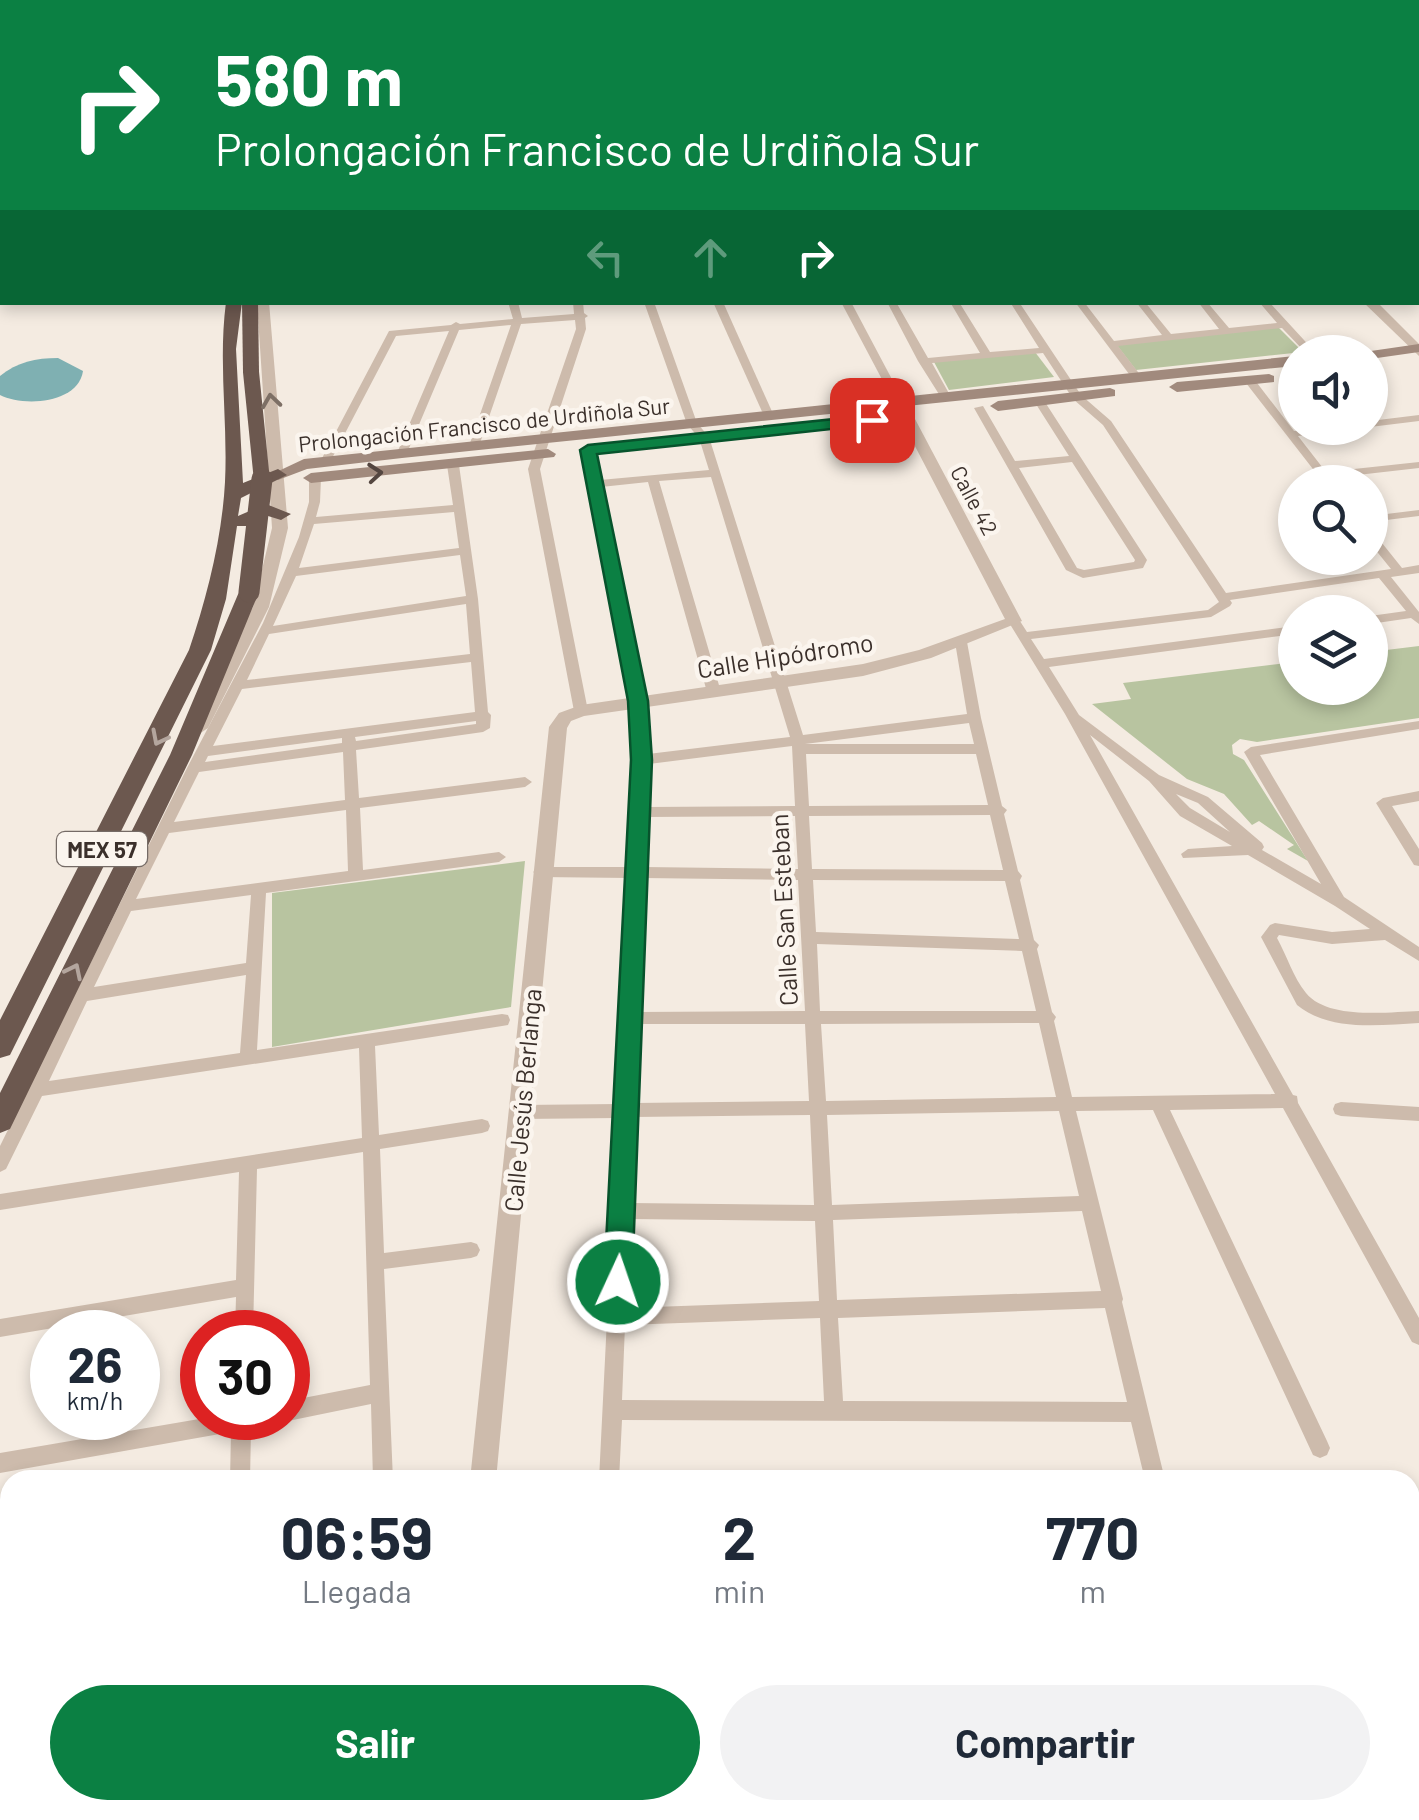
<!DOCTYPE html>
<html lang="es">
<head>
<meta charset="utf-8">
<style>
  :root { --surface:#fff; --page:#f2f2f3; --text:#1f2937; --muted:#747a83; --accent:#0b8043 }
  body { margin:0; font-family:Barlow,sans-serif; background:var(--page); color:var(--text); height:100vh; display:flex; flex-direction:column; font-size:38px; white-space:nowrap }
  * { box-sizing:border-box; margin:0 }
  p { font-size:32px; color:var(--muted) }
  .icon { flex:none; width:55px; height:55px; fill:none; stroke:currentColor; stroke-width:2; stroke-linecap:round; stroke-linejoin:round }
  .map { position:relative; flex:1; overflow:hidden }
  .side { position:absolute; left:0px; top:1470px; width:1420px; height:350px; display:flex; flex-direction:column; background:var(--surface); border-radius:30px 30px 0 0; box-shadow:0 5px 15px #0003 }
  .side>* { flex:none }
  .hud { position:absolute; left:0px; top:0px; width:1420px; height:305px; box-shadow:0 5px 15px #0003; background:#0b8043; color:#fff; overflow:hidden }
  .tools { position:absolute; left:1278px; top:335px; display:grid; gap:20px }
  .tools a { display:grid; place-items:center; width:110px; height:110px; border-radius:50%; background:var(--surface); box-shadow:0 5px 15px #0003; font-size:50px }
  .speed { position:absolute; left:30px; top:1310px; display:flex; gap:20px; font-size:50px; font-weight:700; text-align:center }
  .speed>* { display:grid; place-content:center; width:130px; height:130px; border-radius:50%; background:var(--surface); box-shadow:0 5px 15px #0003; line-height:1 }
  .speed small { font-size:25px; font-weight:400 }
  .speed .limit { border:15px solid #d22; background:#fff; color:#111 }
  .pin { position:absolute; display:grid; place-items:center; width:85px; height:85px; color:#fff; margin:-42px; border-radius:20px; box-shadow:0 5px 15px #0006 }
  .me { position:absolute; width:110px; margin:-55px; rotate:3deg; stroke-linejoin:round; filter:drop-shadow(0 0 8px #0008) }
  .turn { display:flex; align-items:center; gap:35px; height:210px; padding:0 50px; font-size:45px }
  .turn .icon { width:130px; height:130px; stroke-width:2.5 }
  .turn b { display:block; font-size:70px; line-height:85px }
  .lanes { display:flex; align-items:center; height:95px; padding:0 50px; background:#0003; justify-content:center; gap:50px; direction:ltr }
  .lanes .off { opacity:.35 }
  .eta { display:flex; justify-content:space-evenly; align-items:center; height:170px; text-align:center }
  .eta b { font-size:60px; font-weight:700; line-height:70px }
  .button { display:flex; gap:20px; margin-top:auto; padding:20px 50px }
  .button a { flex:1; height:115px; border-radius:60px; background:var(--accent); color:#fff; font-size:40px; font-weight:700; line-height:115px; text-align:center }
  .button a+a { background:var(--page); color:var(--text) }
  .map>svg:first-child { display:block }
</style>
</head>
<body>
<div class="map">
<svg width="1419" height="1820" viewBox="0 0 1419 1820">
  <rect width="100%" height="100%" fill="#f4ebe1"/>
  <g fill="#b8c4a0">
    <polygon points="1278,327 1303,352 1136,370 1116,344"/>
    <polygon points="1035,352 1054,377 949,390 934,362"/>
    <polygon points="1419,646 1419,718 1257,742 1240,739 1232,745 1233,754 1244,760 1308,861 1287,849 1294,845 1259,821 1252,825 1224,794 1187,779 1092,704 1131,699 1123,683 1295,662 1295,688 1370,688 1370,652"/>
    <polygon points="525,861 511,1007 272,1047 272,893"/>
  </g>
  <path fill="#7fb0b2" d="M58 358 83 371C78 404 23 407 0 395V376C17 362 36 358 58 358Z"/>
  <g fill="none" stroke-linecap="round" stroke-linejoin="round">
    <g fill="#cdbbac" fill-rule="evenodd">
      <polygon points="589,0 595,0 594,2 588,2"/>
      <polygon points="730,0 738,0 739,2 732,2"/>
      <polygon points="784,0 792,0 793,2 786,2"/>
      <polygon points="842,0 850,0 852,2 845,2"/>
      <polygon points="901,0 909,0 910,2 903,2"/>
      <polygon points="958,0 966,0 968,2 961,2"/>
      <polygon points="1047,0 1055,0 1057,2 1050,2"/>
      <polygon points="1090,0 1098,0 1100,2 1093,2"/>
      <polygon points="1146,0 1154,0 1156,2 1149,2"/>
      <polygon points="1266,0 1274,0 1276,2 1269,2"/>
      <rect x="0" y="19" width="2" height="4"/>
      <rect x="0" y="33" width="2" height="4"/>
      <rect x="1418" y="80" width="1" height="5"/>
      <rect x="1418" y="128" width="1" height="4"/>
      <rect x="1418" y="152" width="1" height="5"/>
      <polygon points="1418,195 1419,196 1419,202 1418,201"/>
      <polygon points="2,232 2,241 0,242 0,233"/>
      <polygon points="1418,241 1419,242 1419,249 1418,248"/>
      <rect x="1418" y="262" width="1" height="6"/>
      <polygon points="1418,290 1419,290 1419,298 1418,297"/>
      <polygon points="508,302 518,302 522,318 574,314 573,302 583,302 584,313 588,316 585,318 586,329 540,469 588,711 581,715 574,711 528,469 576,329 575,320 521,324 479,446 474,449 469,446 511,325 459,330 407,453 402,456 397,453 449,331 396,336 330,462 325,465 320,462 389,331 451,325 456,322 460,324 513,319"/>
      <path d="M644 302H654L697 423 709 437 803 735 967 714 955 642 961 638 967 642 981 718 1002 806 1007 810 1004 814 1018 871 1022 876 1020 880 1034 940 1039 945 1037 949 1052 1012 1056 1017 1054 1021 1072 1097 1275 1094 1065 714 1008 621 1014 617 1018 618 1027 632 1208 610 1219 602 1103 425 1073 399 1043 353 932 363 951 397 942 399 918 361 887 302H896L928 358 980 353 950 302H959L990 352 1039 348 1010 302H1019L1081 395 1111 421 1226 593 1391 569 1370 543V532L1374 533 1402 568 1419 565V573L1391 577 1419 612V624L1411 618 1370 624V616L1406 611 1379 578 1230 600 1232 603 1230 606 1211 617 1031 639 1044 659 1295 626V634L1049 667 1079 715 1159 775 1208 797 1262 843 1264 847 1262 850 1321 884 1244 752 1251 747 1419 721V729L1260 755 1344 897 1419 947V961L1385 940 1332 944 1279 935 1277 938C1287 956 1293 977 1306 993 1328 1020 1388 1012 1419 1011V1023C1380 1025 1330 1032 1297 1005L1261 937 1270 925 1275 923 1332 932 1370 929 1335 906 1248 855 1183 858 1181 854 1188 849 1232 846 1180 816 1149 781 1090 735 1293 1095 1297 1096 1298 1103 1419 1318V1345L1412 1342 1283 1108 1170 1110 1327 1441 1330 1448 1327 1455 1320 1458 1313 1455 1153 1110 1076 1111 1123 1299 1122 1302 1165 1480H1145L1131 1422 622 1420 619 1480H599L617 1118 521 1119 515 1117 513 1112 515 1107 521 1105 618 1104 629 878 540 877 533 872 540 867H630L635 760 631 701 583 450 588 447 593 450 600 480 709 470 699 438 687 424ZM711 477 790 737 648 754 645 701 601 487 648 482 707 692 714 696 721 692 659 481ZM969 723 974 744H805ZM792 746 795 806 647 807 649 764ZM806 754H976L988 805 809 806ZM1176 794 1198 803 1230 832 1190 808ZM990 815 1003 870 812 869 809 816ZM795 816 798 869 644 867 646 817ZM644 878 798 880 805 1011 638 1012ZM813 880 1005 881 1019 939 816 932ZM817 944 1022 951 1036 1011H820ZM1039 1023 1056 1097 826 1101 821 1024ZM638 1024H805L809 1101 635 1103ZM1059 1111 1079 1196 832 1205 827 1115ZM810 1115 814 1205 630 1203 634 1117ZM1082 1211 1101 1291 837 1300 833 1220ZM630 1219 815 1221 819 1301 626 1308ZM1105 1308 1127 1402 843 1401 838 1318ZM820 1318 824 1401 622 1400 625 1325Z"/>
      <polygon points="713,302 723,302 774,416 773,418 764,416"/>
      <polygon points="841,302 851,302 904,402 903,404 894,402"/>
      <polygon points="1075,302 1084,302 1114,341 1162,335 1136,302 1145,302 1171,334 1219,329 1198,302 1207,302 1229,328 1277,323 1259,302 1269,302 1315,352 1305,352 1282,328 1118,346 1141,376 1136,379 1132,378"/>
      <polygon points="1246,379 1254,379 1294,431 1350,428 1345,431 1298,436 1326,472 1419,462 1419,468 1331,478 1333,482 1323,482 1246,383"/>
      <path d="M1035 399H1043L1147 560 1143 568 1083 578 1066 570 974 408 983 406 1015 461 1069 456 1034 401ZM1072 462 1135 560 1134 562 1084 570 1077 568 1019 468Z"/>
      <polygon points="1419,415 1419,421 1370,427 1370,421"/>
      <path d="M453 462 459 465 478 599 488 712 491 715 490 728 483 732 356 750 359 798 525 777 532 782 525 787 360 808 363 870 499 852 506 857 499 862 266 893 257 1050 502 1014 508 1015 510 1020 508 1025 502 1026 375 1046 379 1135 482 1119 488 1121 490 1126 488 1131 482 1133 380 1149 384 1253 471 1242 477 1244 480 1250 477 1256 471 1258 384 1269 393 1480H373L371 1404 288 1421 281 1418H288V1401L370 1385 363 1152 257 1169 253 1332H235L236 1297 0 1337V1319L236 1280 239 1172 0 1210V1194L362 1138 359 1048 42 1096 6 1169 0 1172V1146L187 768 263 623 299 537 309 502V478L315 475 321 478 320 502 316 517 453 505 447 465ZM454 512 459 548 299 568 314 524ZM460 555 466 596 273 626 296 576ZM466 604 470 654 247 680 269 634ZM471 662 475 712 213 746 242 689ZM476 721V724L356 741 355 737ZM342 738V743L205 762 208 756ZM343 752 345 800 174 822 199 772ZM346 810 348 871 136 899 169 833ZM251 895 246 963 94 987 131 911ZM246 975 240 1053 49 1081 87 1001Z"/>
      <polygon points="1419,510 1419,516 1370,522 1370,516"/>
      <polygon points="1419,791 1419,801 1392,806 1419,849 1419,866 1414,865 1376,803 1383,798"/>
      <polygon points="1341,1102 1419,1107 1419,1121 1341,1116 1335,1114 1333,1109 1335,1104"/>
      <polygon points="205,1418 267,1418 264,1425 251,1429 250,1480 230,1480 231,1432 0,1473 0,1453"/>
      <polygon points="1419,1521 1419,1541 1410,1543 1410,1523"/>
      <polygon points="10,1600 10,1622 0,1624 0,1602"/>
      <polygon points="1419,1776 1419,1798 1410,1800 1410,1778"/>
      <polygon points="120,1810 144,1810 143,1820 119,1820"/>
      <polygon points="267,1810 291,1810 290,1820 266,1820"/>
      <rect x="582" y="1810" width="24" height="10"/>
      <polygon points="1221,1810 1245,1810 1248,1820 1224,1820"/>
    </g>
    <g fill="#cdbbac" fill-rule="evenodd">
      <polygon points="257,302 269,302 288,528 269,607 208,728 199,734 190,728 253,607 272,528"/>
      <polygon points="1363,302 1377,302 1419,344 1419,356"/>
      <polygon points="899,398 906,402 1022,621 931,658 863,676 584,716 571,721 567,728 496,1480 470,1480 549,727 559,713 581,705 863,664 919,650 1005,619 892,402"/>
      <polygon points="435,1810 465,1810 464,1820 434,1820"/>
    </g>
    <g fill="#a18a7d" fill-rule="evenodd">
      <polygon points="1419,344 1419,352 1370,359 1370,352 1364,352"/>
      <polygon points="1295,356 1295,366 402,458 307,469 278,480 270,475 304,459"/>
      <polygon points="1269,374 1274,376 1274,382 1177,392 1169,387 1177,382"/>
      <polygon points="1110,388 1115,390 1115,396 998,411 990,406 998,401"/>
      <polygon points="548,449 556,454 554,457 311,483 303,478 311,473"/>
    </g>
    <g fill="#7d675c" fill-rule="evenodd">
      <rect x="1418" y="44" width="1" height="8"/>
      <rect x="0" y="138" width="2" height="8"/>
    </g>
    <g fill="#6c584f" fill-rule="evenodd">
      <rect x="0" y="278" width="2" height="10"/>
      <path d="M226 302H242L236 349 243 483 278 469 287 475 241 498 238 516 266 504 291 514 281 520 268 516 249 526H237L226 599 211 650 10 1055 0 1058V1020L189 650C207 597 222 538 225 482 228 421 218 363 226 302Z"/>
      <polygon points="242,302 258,302 259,372 251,377 243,372"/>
      <polygon points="249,586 259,592 192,755 10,1129 0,1133 0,1093 170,755 239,592"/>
    </g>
    <polyline stroke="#6c584f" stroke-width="16" points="251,372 262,481"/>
    <polyline stroke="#6c584f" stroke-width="21" points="249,592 262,479"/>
  </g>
  <defs><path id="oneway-chevron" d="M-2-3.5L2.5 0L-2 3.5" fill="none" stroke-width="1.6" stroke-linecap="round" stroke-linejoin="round" transform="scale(2.5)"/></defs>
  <use stroke="#7d6f65" href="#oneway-chevron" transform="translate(271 401) rotate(-98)"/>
  <use stroke="#544640" href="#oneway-chevron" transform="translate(375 473) rotate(-5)"/>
  <g stroke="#b4a69e">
    <use href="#oneway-chevron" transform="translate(159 738) rotate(117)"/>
    <use href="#oneway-chevron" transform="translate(74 971) rotate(-64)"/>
  </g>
  <polygon fill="#0b8043" stroke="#07532c" stroke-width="2.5" points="872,415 878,417 878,424 597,454 648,701 652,760 632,1282 628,1291 618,1295 608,1291 604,1282 631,760 628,701 580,450 588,445"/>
  <g text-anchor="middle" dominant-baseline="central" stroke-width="9" stroke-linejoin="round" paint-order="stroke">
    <g font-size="22" fill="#3b302b" stroke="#fbf5ee">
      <text transform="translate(484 424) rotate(-6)">Prolongación Francisco de Urdiñola Sur</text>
      <text transform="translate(975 500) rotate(62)">Calle 42</text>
    </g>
    <rect fill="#fbf5ee" stroke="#756b66" stroke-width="2.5" x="57" y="832" width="90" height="34" rx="8"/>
    <g font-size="22" font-weight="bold" fill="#3b302b">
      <text x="102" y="849">MEX 57</text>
    </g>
    <g font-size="25" fill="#3b302b" stroke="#fbf5ee">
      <text transform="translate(785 655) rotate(-9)">Calle Hipódromo</text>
      <text transform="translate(783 910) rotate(-93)">Calle San Esteban</text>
      <text transform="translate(522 1100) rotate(-85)">Calle Jesús Berlanga</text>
    </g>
  </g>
</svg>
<div class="tools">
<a><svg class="icon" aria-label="sound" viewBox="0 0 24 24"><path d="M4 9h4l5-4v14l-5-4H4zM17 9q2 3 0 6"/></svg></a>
<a><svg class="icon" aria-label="search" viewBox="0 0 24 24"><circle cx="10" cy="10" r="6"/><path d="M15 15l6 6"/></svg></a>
<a><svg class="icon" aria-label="layers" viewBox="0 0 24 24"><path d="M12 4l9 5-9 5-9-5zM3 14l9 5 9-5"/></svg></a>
</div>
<div class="speed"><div>26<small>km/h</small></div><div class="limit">30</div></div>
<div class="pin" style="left:872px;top:420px;background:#d93025"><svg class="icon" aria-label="arrive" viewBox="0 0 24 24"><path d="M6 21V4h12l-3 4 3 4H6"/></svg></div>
<svg class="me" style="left:618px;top:1282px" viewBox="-20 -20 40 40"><circle r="17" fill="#0b8043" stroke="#fff" stroke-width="3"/><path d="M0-11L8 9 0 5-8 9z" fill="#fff"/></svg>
<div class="hud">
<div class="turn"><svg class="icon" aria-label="right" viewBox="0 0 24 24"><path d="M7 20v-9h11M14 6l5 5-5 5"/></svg><div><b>580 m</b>Prolongación Francisco de Urdiñola Sur</div></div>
<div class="lanes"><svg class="icon off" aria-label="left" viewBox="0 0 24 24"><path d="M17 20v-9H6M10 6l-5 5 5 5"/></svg><svg class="icon off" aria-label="ahead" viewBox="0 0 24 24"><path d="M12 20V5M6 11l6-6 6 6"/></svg><svg class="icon" aria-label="right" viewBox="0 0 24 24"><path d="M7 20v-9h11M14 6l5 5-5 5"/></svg></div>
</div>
<section class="side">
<div class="eta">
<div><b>06:59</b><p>Llegada</p></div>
<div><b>2</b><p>min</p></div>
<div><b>770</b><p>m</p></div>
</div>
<div class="button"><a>Salir</a><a>Compartir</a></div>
</section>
</div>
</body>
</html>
